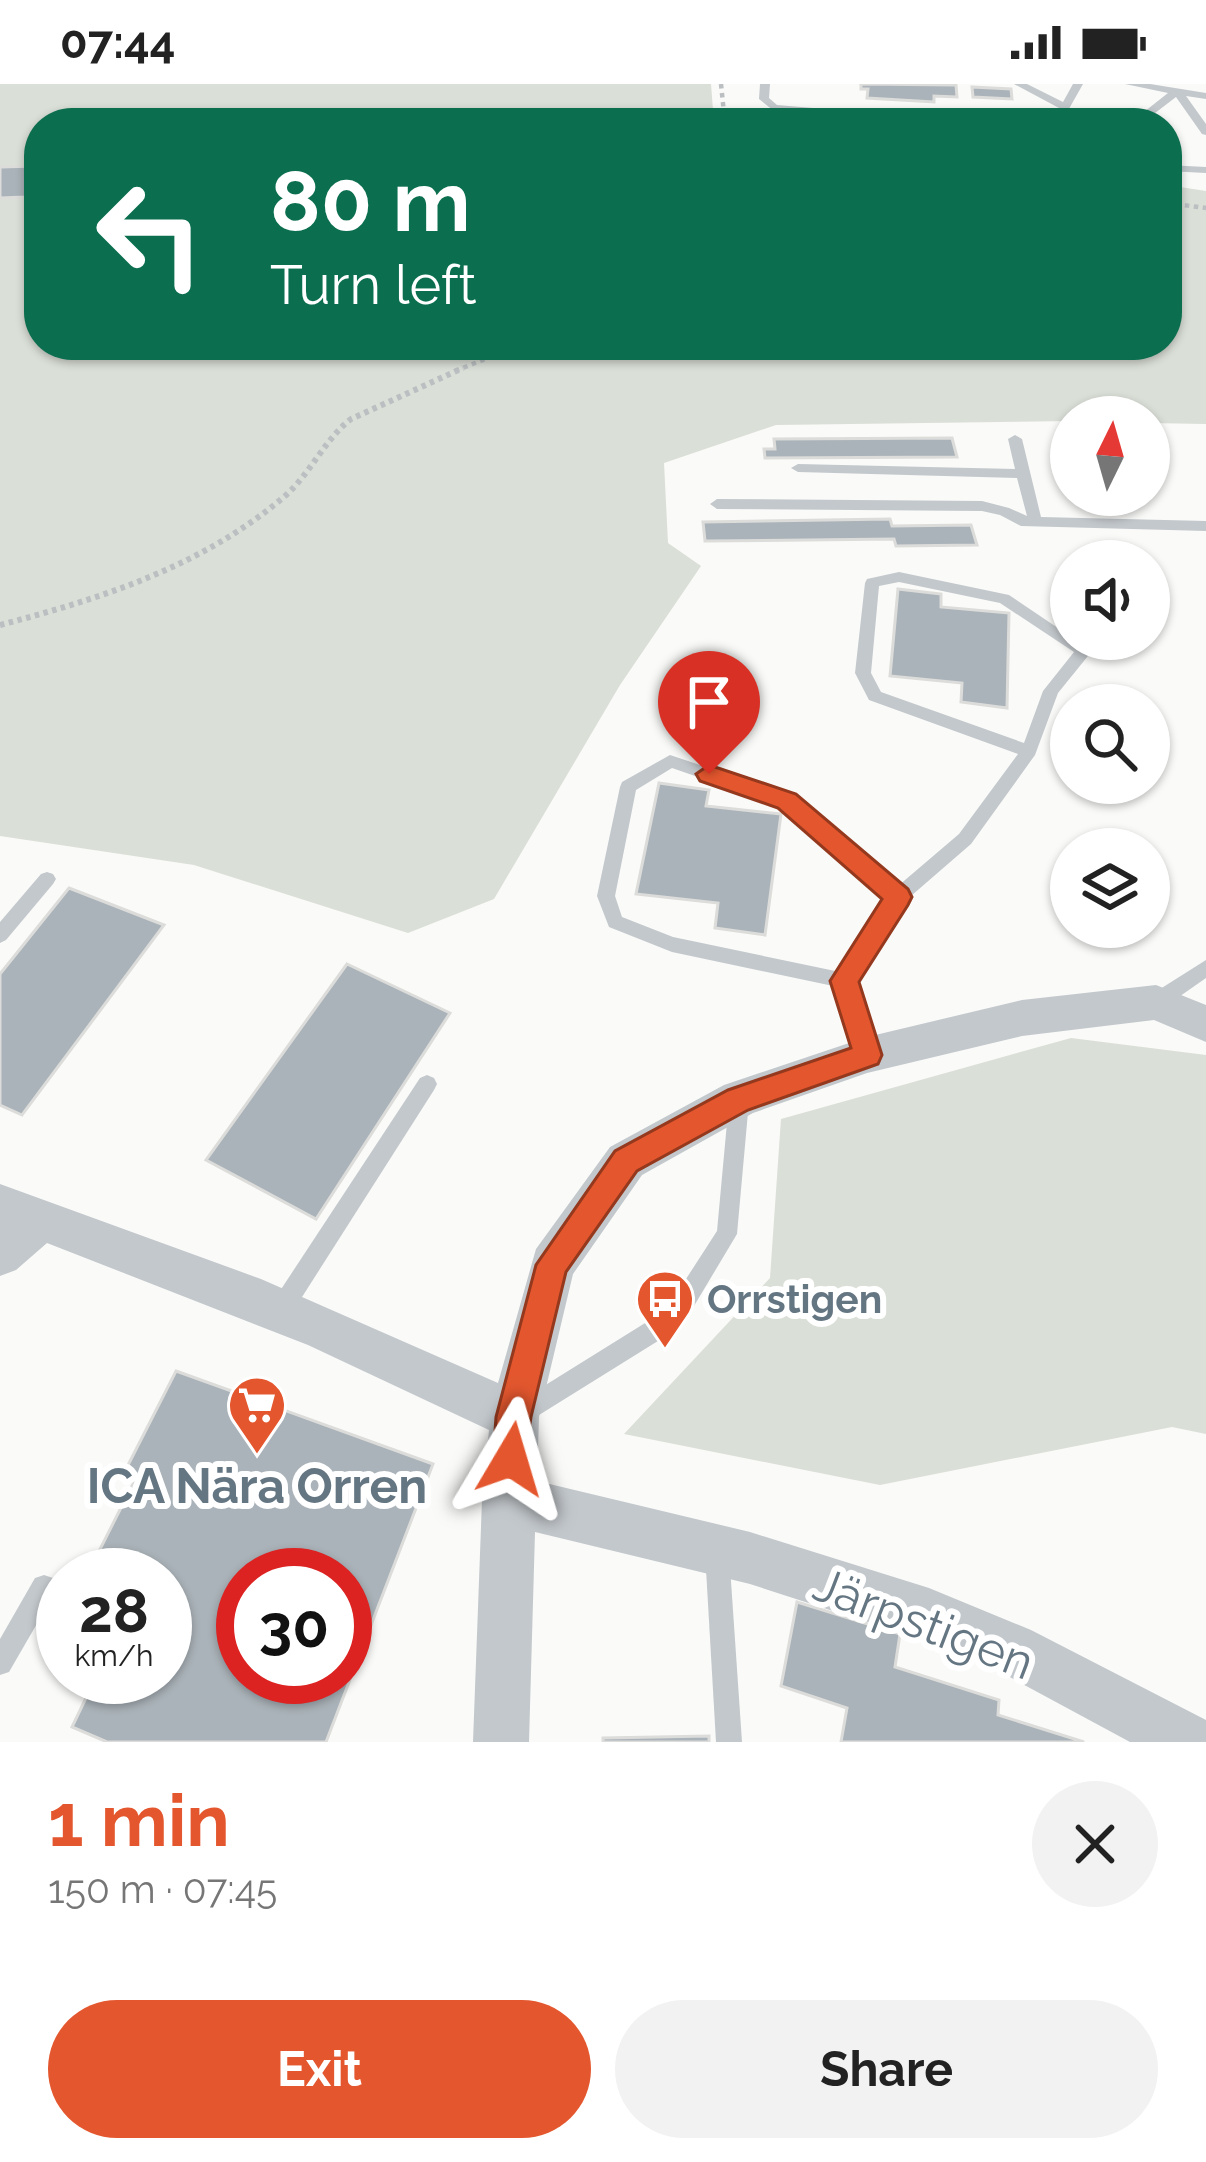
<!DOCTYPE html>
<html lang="en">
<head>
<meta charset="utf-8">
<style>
  :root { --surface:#fff; --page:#f2f2f2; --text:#222; --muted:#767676; --accent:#e4572e }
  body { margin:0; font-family:Raleway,sans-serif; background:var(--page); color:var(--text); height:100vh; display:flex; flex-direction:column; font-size:45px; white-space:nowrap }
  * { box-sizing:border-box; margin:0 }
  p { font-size:39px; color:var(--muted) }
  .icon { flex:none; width:66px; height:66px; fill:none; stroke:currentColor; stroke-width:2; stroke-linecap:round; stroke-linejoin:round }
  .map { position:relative; height:1658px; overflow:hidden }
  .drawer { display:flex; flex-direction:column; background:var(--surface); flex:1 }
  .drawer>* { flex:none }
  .top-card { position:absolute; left:24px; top:24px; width:1158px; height:252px; border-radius:48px; box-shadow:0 3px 9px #0004; background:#0b6e4f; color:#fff; overflow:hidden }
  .needle { width:78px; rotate:5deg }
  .tools { position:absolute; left:1050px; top:312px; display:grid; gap:24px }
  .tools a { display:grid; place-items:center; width:120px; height:120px; border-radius:50%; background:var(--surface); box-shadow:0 3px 9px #0004; font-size:60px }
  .speed { position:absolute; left:36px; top:1464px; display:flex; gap:24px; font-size:60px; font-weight:700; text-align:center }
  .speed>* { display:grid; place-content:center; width:156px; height:156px; border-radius:50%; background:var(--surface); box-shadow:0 3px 9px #0004; line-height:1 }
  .speed small { font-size:30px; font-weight:400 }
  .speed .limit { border:18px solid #d22; background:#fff; color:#111 }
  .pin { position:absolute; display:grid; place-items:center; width:102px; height:102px; color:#fff; margin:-123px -51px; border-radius:50% 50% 50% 0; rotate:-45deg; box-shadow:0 0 12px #0007 }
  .pin .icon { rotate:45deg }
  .me { position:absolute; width:132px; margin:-66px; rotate:7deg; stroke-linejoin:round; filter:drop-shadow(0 0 9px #0008) }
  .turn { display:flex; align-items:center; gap:42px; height:252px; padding:0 48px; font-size:54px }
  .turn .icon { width:156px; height:156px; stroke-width:2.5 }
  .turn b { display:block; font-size:84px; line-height:102px }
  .round { display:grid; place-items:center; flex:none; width:126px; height:126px; border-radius:63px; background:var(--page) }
  .overview { display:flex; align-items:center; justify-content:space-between; height:204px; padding:0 48px }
  h1 { font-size:72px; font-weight:700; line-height:90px; color:var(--accent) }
  .button { display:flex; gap:24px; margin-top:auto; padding:24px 48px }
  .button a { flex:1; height:138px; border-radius:72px; background:var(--accent); color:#fff; font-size:48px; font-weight:700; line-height:138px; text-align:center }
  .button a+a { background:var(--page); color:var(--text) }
  .status { display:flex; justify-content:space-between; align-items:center; height:84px; padding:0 60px; background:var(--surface); direction:ltr }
  .status svg { height:33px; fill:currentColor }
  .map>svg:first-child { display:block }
</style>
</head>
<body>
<div class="status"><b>07:44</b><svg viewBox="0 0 49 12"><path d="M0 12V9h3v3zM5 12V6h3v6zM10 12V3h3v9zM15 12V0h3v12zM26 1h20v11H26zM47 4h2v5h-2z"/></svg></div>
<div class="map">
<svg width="1206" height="1658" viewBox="0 0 1206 1658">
  <rect width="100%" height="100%" fill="#fafaf8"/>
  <g fill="#dadfd7">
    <polygon points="0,0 711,0 714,39 39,39 39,261 1167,261 1167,101 1206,107 1206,340 1149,339 1149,333 1071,333 1071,337 776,341 664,379 668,459 701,482 620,601 494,815 408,849 194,781 0,752"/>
    <polygon points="1071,954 1206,971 1206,1350 1172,1343 880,1401 624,1350 770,1194 781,1035"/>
  </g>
  <g fill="#aab3b9" stroke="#dcdcda" stroke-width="3" fill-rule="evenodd">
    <polygon points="861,0 956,1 957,13 934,12 934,18 867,14 868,5 861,5"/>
    <polygon points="972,3 1011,5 1012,15 973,13"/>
    <polygon points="37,82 25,113 0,114 0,83"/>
    <polygon points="952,354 957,373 765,374 764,365 775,365 774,355"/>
    <polygon points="890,435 892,442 971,441 977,461 896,462 894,455 705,457 703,438"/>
    <polygon points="898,505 941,510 941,523 1009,529 1007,624 961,618 962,599 890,592"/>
    <polygon points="659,699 709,706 706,722 781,730 765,851 715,844 718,819 636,810"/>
    <polygon points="69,804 164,841 22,1031 0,1021 0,890"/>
    <polygon points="347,880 450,929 316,1135 206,1076"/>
    <path d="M176 1287 433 1380 326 1658H107L72 1643 96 1593H165V1491H87L136 1394 124 1389ZM243 1491H345V1593H243Z"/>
    <polygon points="797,1518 900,1550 895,1583 999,1616 998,1631 1084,1658 841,1658 847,1624 781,1602"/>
    <polygon points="709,1652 709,1658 603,1658 603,1654"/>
  </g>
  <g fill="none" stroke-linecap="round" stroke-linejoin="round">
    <g stroke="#bbbfc2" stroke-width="4.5" stroke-dasharray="4.5 4.5" stroke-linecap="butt">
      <polyline points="721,0 725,39"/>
      <polyline points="1167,119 1206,124"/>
      <polyline points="455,287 521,261"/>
    </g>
    <g stroke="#bbbfc2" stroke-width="6" stroke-dasharray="4.5 4.5" stroke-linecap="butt">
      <polyline points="1145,477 1148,473"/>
      <path d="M0 541C103 514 203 482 285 412 311 389 324 356 351 335L463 284"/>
    </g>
    <g fill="#c3c8cc" fill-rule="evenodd">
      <polygon points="760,0 770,0 769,14 777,21 957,36 962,39 918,39 774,27 759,15"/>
      <polygon points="1014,0 1027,0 1063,18 1073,0 1083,0 1061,39 1051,39 1059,24"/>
      <polygon points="1125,0 1150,0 1206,9 1206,15 1186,12 1206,40 1206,51 1202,50 1176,13 1142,39 1130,39 1168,9"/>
      <polygon points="1167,81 1206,83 1206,89 1167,87"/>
      <polygon points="1015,351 1022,355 1041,433 1206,437 1206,447 1021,442 1000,431 982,427 717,425 710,420 717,415 982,417 1009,424 1027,432 1017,394 798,388 791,384 798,380 1015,385 1008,355"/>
      <path d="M899 488 1009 511 1092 567 1058 609 1035 671 971 760 904 818 855 898 877 971 874 977 867 979 860 977 857 971 838 903 672 868 609 843 597 812 620 703 622 698 670 671 793 712 898 802 959 750 1018 670 869 616 855 589 865 499 867 495ZM899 498 1000 519 1074 568 1043 607 1024 659 881 608 871 589 879 502ZM672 684 781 722 887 814 840 888 673 853 622 833 615 812 636 706Z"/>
      <polygon points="47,788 53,790 56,795 53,800 6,856 0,859 0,838 41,790"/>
      <polygon points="1206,876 1206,894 1163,924 1156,926 1149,924 1147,918 1149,912"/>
      <polygon points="427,991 434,994 437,1000 434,1006 288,1235 280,1238 272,1235 269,1227 272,1219 420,994"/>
      <polygon points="739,1008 746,1011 749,1017 737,1150 682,1242 531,1336 523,1339 515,1336 512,1328 515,1320 666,1226 717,1147 729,1017 732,1011"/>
      <polygon points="717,1456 725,1460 729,1468 742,1658 716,1658 705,1468 709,1460"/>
      <polygon points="44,1491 53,1494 56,1503 53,1512 9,1588 0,1591 0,1555 35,1494"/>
    </g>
    <polygon fill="#c3c8cc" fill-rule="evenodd" points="1156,901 1206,921 1206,958 1154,936 1022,952 867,989 753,1029 642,1091 573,1190 539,1333 537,1397 750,1448 929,1504 1031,1546 1206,1636 1206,1658 1130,1658 993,1584 929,1558 750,1500 535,1448 529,1658 473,1658 482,1416 489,1346 308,1261 47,1159 16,1186 0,1192 0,1100 261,1195 498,1299 536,1165 610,1063 724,1001 867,953 1022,916"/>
  </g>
  <polygon fill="#e4572e" stroke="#94391e" stroke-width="3" points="709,681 796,710 908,805 912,813 908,821 859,898 882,971 878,980 748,1026 637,1087 566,1188 531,1333 523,1387 511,1392 498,1387 493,1375 496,1333 536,1181 615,1067 728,1006 851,964 830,897 882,815 778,724 700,697 696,690"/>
  <defs>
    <g id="bus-pin" transform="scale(3)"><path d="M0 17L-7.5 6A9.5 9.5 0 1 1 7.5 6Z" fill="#e4572e" stroke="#fff"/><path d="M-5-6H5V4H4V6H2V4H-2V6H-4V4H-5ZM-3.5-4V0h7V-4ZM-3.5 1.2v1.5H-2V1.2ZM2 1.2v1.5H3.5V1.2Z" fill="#fff"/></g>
    <g id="supermarket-pin" transform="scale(3)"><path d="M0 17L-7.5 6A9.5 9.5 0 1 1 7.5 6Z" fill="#e4572e" stroke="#fff"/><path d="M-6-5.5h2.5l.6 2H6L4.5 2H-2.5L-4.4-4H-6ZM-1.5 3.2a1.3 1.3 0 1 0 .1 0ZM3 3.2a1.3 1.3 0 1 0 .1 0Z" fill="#fff"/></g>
  </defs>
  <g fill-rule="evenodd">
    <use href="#bus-pin" x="665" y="1215"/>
    <use href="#supermarket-pin" x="257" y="1321"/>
  </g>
  <g text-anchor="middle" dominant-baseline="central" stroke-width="12" stroke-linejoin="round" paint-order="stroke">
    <g font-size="39" font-weight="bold" fill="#657683" stroke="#fff" text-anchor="start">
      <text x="707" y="1215">Orrstigen</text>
    </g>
    <g font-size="48" font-weight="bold" fill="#657683" stroke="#fff">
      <text x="257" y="1402">ICA Nära Orren</text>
    </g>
    <g font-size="48" fill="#657683" stroke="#fff">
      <text transform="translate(924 1539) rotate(21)">Järpstigen</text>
    </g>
  </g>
</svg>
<div class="tools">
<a><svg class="needle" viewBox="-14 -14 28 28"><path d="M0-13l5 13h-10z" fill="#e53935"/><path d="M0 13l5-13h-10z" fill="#767676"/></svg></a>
<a><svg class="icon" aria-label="sound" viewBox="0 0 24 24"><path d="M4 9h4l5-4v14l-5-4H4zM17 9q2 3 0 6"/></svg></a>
<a><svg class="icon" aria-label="search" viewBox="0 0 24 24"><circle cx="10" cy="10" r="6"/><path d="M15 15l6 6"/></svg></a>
<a><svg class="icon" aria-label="layers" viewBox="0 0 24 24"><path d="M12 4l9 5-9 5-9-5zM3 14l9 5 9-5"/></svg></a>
</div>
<div class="speed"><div>28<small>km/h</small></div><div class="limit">30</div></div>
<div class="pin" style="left:709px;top:690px;background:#d93025"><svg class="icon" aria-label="arrive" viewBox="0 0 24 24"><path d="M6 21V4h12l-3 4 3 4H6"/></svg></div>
<svg class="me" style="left:511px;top:1375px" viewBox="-20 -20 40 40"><path d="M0-17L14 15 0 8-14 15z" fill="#e4572e" stroke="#fff" stroke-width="4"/></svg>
<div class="top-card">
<div class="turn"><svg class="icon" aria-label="left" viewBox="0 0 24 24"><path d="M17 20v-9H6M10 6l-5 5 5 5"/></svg><div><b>80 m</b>Turn left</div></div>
</div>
</div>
<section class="drawer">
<div class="overview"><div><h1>1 min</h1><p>150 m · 07:45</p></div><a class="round"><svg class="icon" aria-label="close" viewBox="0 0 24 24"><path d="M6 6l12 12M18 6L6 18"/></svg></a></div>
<div class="button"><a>Exit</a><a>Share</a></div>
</section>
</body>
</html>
